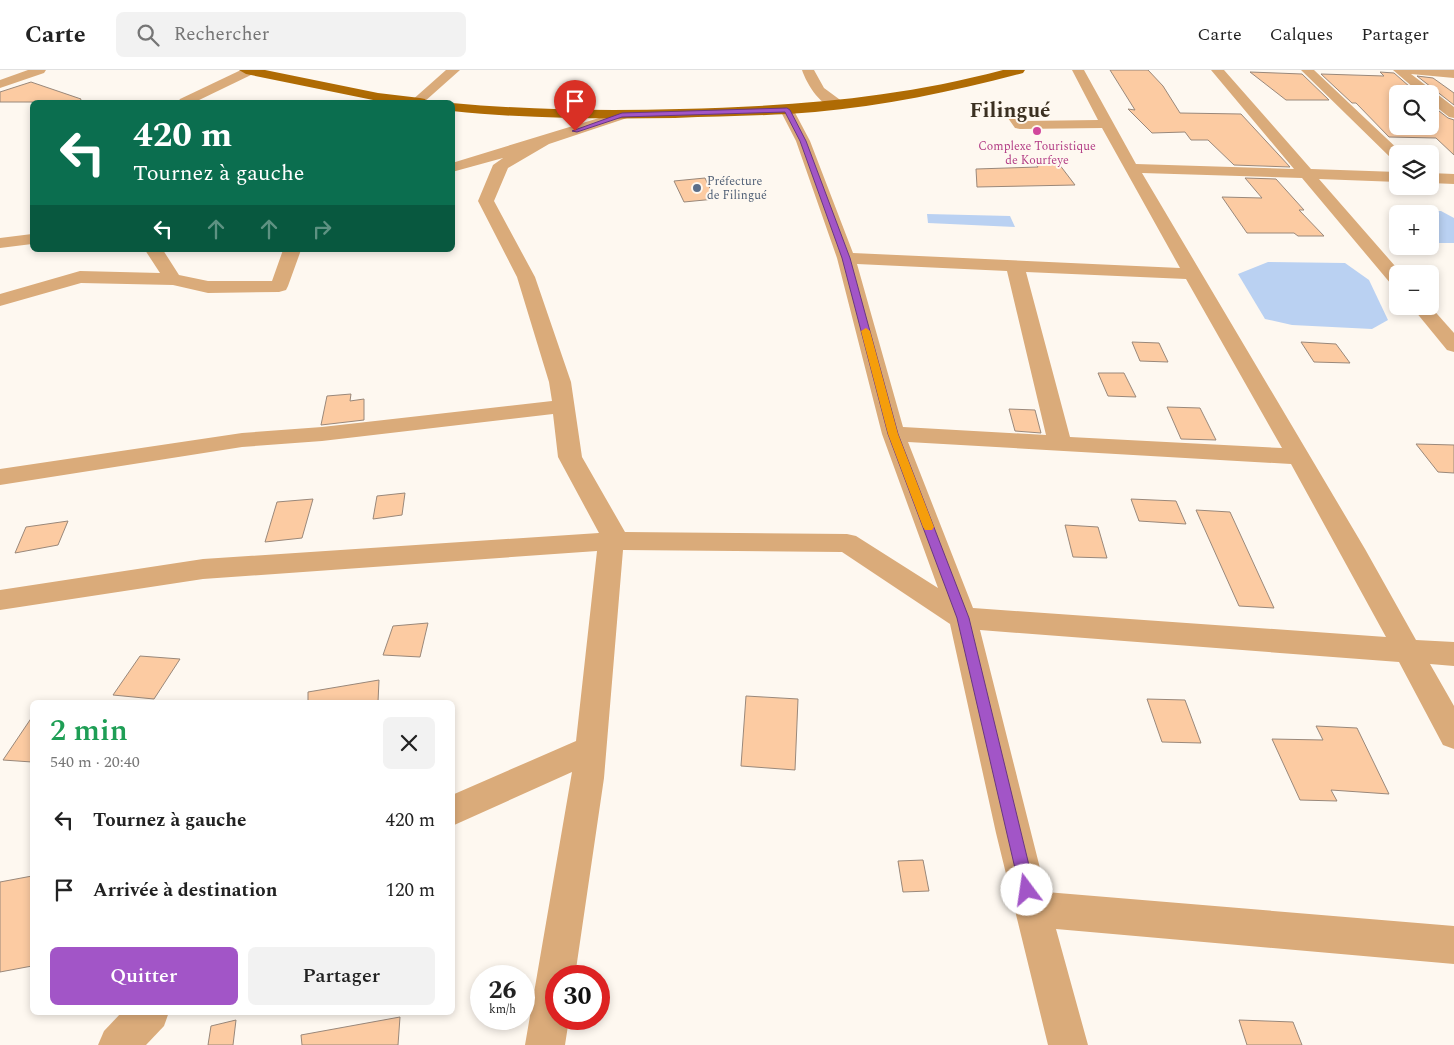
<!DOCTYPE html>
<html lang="fr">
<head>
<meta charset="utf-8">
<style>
  :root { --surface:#fff; --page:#f2f2f2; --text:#222; --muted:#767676; --line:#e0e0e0; --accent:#a255c7 }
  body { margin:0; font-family:Spectral,serif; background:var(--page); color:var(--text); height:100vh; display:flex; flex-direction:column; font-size:19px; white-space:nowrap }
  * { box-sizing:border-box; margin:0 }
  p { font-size:16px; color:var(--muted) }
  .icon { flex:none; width:28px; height:28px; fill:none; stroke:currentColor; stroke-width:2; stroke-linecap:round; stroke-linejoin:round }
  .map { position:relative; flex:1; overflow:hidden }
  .details { position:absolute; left:30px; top:630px; width:425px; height:315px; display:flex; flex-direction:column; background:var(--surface); border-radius:8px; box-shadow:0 2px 8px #0003 }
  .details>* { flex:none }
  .top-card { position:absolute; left:30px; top:30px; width:425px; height:152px; border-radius:8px; box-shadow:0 2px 8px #0003; background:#0b6e4f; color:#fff; overflow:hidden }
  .fabs { position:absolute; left:1389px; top:15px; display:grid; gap:10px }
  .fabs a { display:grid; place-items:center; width:50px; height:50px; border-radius:8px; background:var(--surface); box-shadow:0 2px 8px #0003; font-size:25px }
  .speed { position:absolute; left:470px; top:895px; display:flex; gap:10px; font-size:25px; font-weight:700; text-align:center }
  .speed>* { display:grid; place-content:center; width:65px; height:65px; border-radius:50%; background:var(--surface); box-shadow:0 2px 8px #0003; line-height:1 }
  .speed small { font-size:12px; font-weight:400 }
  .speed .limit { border:8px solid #d22; background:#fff; color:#111 }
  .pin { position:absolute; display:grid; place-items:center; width:42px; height:42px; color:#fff; margin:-51px -21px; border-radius:50% 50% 50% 0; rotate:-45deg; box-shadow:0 0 5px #0007 }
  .pin .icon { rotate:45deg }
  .me { position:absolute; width:55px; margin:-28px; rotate:346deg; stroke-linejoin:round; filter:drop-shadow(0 0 4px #0008) }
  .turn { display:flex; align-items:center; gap:18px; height:105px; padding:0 20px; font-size:22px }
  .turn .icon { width:65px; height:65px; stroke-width:2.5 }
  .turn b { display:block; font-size:35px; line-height:42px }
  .lanes { display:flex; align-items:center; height:48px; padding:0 20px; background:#0003; justify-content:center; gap:25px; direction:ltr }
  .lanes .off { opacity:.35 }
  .round { display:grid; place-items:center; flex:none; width:52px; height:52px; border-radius:8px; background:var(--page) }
  .overview { display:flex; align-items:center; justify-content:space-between; height:85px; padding:0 20px }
  h1 { font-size:30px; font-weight:600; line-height:38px; color:#1e9e55 }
  .cta { display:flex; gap:10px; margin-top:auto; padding:10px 20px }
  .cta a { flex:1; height:58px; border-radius:8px; background:var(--accent); color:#fff; font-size:20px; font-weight:600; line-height:58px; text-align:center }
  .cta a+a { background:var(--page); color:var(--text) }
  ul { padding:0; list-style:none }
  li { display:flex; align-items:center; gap:15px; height:70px; padding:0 20px }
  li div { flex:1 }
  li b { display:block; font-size:19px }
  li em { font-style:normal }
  header { display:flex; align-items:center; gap:30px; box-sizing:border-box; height:70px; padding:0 25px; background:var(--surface); border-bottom:1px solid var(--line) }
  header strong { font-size:24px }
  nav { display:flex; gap:28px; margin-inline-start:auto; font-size:18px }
  .search { width:350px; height:45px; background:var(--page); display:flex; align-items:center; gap:12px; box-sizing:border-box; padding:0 18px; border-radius:8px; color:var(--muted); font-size:19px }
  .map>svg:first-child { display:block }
</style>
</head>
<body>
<header>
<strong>Carte</strong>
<div class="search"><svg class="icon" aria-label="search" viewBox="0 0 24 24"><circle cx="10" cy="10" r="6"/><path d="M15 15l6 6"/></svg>Rechercher</div>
<nav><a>Carte</a><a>Calques</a><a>Partager</a></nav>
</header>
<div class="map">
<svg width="1454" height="975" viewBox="0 0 1454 975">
  <rect width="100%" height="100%" fill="#fef8f0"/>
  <g fill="#bad1f2">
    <polygon points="1441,141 1454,148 1454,173 1430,173 1430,144 1400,144 1403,142"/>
    <polygon points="927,144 1010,146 1015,157 928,153"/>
    <polygon points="1268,192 1345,193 1369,210 1388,250 1372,259 1292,255 1265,249 1238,204"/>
  </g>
  <g fill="#fccba2" stroke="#9a887a">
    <polygon points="1110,0 1148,0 1163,16 1180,43 1241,44 1290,97 1234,95 1208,70 1191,70 1185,62 1152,63 1128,39 1135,40"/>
    <polygon points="1250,2 1302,4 1329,30 1286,30"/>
    <polygon points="1380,2 1394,3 1418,24 1398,24 1398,56 1430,56 1430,34 1448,48 1454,50 1454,85 1436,68 1389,67 1356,33 1352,33 1321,4 1384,6"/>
    <polygon points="1417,6 1433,8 1454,23 1454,35"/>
    <polygon points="31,12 81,29 80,32 0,32 0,22"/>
    <polygon points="1036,94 1059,94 1075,115 977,117 976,99 1038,97"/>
    <polygon points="705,108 715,129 684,132 674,111"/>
    <polygon points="1245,108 1276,109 1304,140 1299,140 1324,166 1298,166 1294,163 1247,163 1222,127 1262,128"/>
    <polygon points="1132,272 1159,273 1168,292 1140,291"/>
    <polygon points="1301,272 1336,274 1350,293 1314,292"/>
    <polygon points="1098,303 1124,303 1136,327 1108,326"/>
    <polygon points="351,324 350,331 364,329 364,350 321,355 327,326"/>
    <polygon points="1167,337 1200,338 1216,370 1181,369"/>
    <polygon points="1009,339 1035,340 1041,363 1015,361"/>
    <polygon points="1416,374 1454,375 1454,403 1438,402"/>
    <polygon points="405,423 402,445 373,449 377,426"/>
    <polygon points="313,429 302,468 265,472 277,432"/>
    <polygon points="1131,429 1176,431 1186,454 1139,451"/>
    <polygon points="1196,440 1230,442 1274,538 1239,536"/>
    <polygon points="68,451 58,475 15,483 26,457"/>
    <polygon points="1065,455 1098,457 1107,488 1073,487"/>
    <polygon points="428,553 420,587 383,585 393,556"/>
    <polygon points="140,586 180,589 154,629 113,625"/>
    <polygon points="379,610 378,632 308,632 308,622"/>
    <polygon points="746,626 798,629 795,700 741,696"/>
    <polygon points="1147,629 1185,630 1201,673 1162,672"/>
    <polygon points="32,647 32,692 3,690"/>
    <polygon points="1316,656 1357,658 1389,724 1331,720 1337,731 1300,730 1272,669 1323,670"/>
    <polygon points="923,790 929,821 903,822 898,791"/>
    <polygon points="32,806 32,896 0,902 0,812"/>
    <polygon points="400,947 398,975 302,975 301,965"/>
    <polygon points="236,950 233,975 208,975 211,956"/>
    <polygon points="1239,950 1293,952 1302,975 1247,975"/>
  </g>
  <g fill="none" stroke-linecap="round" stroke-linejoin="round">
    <g fill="#daab7a" fill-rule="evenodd">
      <polygon points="28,0 46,0 44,3 0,18 0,10"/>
      <polygon points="241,0 255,1 253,4 195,32 178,32 180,29"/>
      <polygon points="446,0 460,0 424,32 410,32"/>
      <path d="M802 0H814L824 18 843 32 845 35 843 38C824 43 807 15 802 0Z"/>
      <path d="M1072 0H1084L1136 94 1294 99 1211 0H1224L1311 99 1398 102V112L1319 109 1402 204H1398V215L1391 214 1302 108 1142 103 1365 479 1416 570 1454 572V596L1430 594 1454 636V679L1443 675 1399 592 980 560 1046 822 1454 856V894L1056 859 1088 975H1048L996 763 950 554 842 482 623 480 604 708 575 906H556V949H569L565 975H525L572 702 452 756V725L576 671 597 481 203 509 0 540V520L203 489 599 463 558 387 553 344 322 371 242 377 0 415V399L242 363 322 357 552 331 549 312 517 207 478 131 493 95 503 88 452 102V93L622 41 627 42 629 45 627 48 549 74 508 98 494 131 535 207 571 312 582 387 625 462 847 464 856 466 938 518 882 364 837 188 796 71 780 40 787 36 792 37 810 71 853 183 1180 198 1102 58 1020 59 1015 58 1003 41 1005 38H1015L1024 51 1098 50ZM857 194 1007 201 1046 365 903 357ZM1026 202 1186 209 1282 378 1070 367ZM908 372 1291 394 1386 567 973 538Z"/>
      <polygon points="1301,0 1314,0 1403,84 1398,84 1398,91 1393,90"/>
      <polygon points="1393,0 1454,0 1454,8 1411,4 1454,37 1454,48 1449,47 1430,32 1430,24 1421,24"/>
      <polygon points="1430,103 1454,104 1454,114 1430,113"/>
      <polygon points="32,164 32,174 0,178 0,168"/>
      <polygon points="145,180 163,180 179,205 208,211 272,211 283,180 301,180 288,216 286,220 279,222 208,223 173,215 81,213 0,236 0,224 80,201 160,203"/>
      <polygon points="1411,236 1430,236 1454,263 1454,282 1447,280"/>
      <polygon points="122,942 169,942 164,956 146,975 98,975 104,961"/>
    </g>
    <g fill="#af6b04" fill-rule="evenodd">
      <polygon points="239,0 265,0 378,23 420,28 425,29 427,32 378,31 246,4"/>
      <path d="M1003 0H1025L1023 3C954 21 885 36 815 42 768 46 722 46 675 48 601 49 527 49 452 41V33C528 40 604 41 680 39 793 36 893 29 1003 0Z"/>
    </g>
  </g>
  <polygon fill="#a255c7" stroke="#693781" points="787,38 790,40 806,71 850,188 898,364 969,548 1035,820 1033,825 1027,827 1022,825 1020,820 957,548 888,364 842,188 800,71 785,42 622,47 577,62 572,61 622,43"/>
  <polygon fill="#f59e0b" points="866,258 870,261 898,364 934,457 932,460 925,460 923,457 888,364 861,261"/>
  <circle fill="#d1479c" stroke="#fef8f0" stroke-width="2" cx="1037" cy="61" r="5"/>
  <circle fill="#5c6f8a" stroke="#fef8f0" stroke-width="2" cx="697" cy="118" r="5"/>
  <g text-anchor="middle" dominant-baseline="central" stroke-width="4" stroke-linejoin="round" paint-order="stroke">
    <g font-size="12" fill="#b23c85" stroke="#fef8f0">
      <text x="1037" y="76">Complexe Touristique<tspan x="1037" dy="14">de Kourfeye</tspan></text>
    </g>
    <g font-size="12" fill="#4e5e75" stroke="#fef8f0" text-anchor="start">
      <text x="707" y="111">Préfecture<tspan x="707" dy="14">de Filingué</tspan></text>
    </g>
    <g font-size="21" font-weight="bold" fill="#3b3021" stroke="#fef8f0">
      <text x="1010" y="41">Filingué</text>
    </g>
  </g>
</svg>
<div class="fabs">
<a><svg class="icon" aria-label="search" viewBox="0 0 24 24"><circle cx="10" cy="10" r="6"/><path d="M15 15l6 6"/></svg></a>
<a><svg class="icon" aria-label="layers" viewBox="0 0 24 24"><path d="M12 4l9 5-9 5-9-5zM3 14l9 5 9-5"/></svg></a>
<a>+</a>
<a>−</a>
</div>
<div class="speed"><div>26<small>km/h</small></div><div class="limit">30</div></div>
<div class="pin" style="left:575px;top:61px;background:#d93025"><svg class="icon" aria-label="arrive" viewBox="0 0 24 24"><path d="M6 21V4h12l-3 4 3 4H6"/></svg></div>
<svg class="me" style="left:1027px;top:820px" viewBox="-20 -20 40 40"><circle r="19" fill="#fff"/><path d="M0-13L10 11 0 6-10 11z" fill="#a255c7"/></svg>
<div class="top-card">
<div class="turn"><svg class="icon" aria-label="left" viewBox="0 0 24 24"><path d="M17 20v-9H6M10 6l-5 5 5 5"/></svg><div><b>420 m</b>Tournez à gauche</div></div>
<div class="lanes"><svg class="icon" aria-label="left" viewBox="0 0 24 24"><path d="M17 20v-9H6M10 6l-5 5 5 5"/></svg><svg class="icon off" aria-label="ahead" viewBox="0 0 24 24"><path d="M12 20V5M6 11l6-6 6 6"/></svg><svg class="icon off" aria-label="ahead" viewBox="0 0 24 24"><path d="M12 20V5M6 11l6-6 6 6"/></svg><svg class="icon off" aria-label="right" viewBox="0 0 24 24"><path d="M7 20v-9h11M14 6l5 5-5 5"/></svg></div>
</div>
<section class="details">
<div class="overview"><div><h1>2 min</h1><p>540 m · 20:40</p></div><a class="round"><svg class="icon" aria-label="close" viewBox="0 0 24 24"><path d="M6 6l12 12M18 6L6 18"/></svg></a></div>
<ul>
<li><svg class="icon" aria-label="left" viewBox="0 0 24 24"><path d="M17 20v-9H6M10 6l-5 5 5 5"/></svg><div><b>Tournez à gauche</b></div><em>420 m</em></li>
<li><svg class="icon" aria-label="arrive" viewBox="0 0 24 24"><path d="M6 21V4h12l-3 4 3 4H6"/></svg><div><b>Arrivée à destination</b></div><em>120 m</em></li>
</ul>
<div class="cta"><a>Quitter</a><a>Partager</a></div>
</section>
</div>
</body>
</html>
